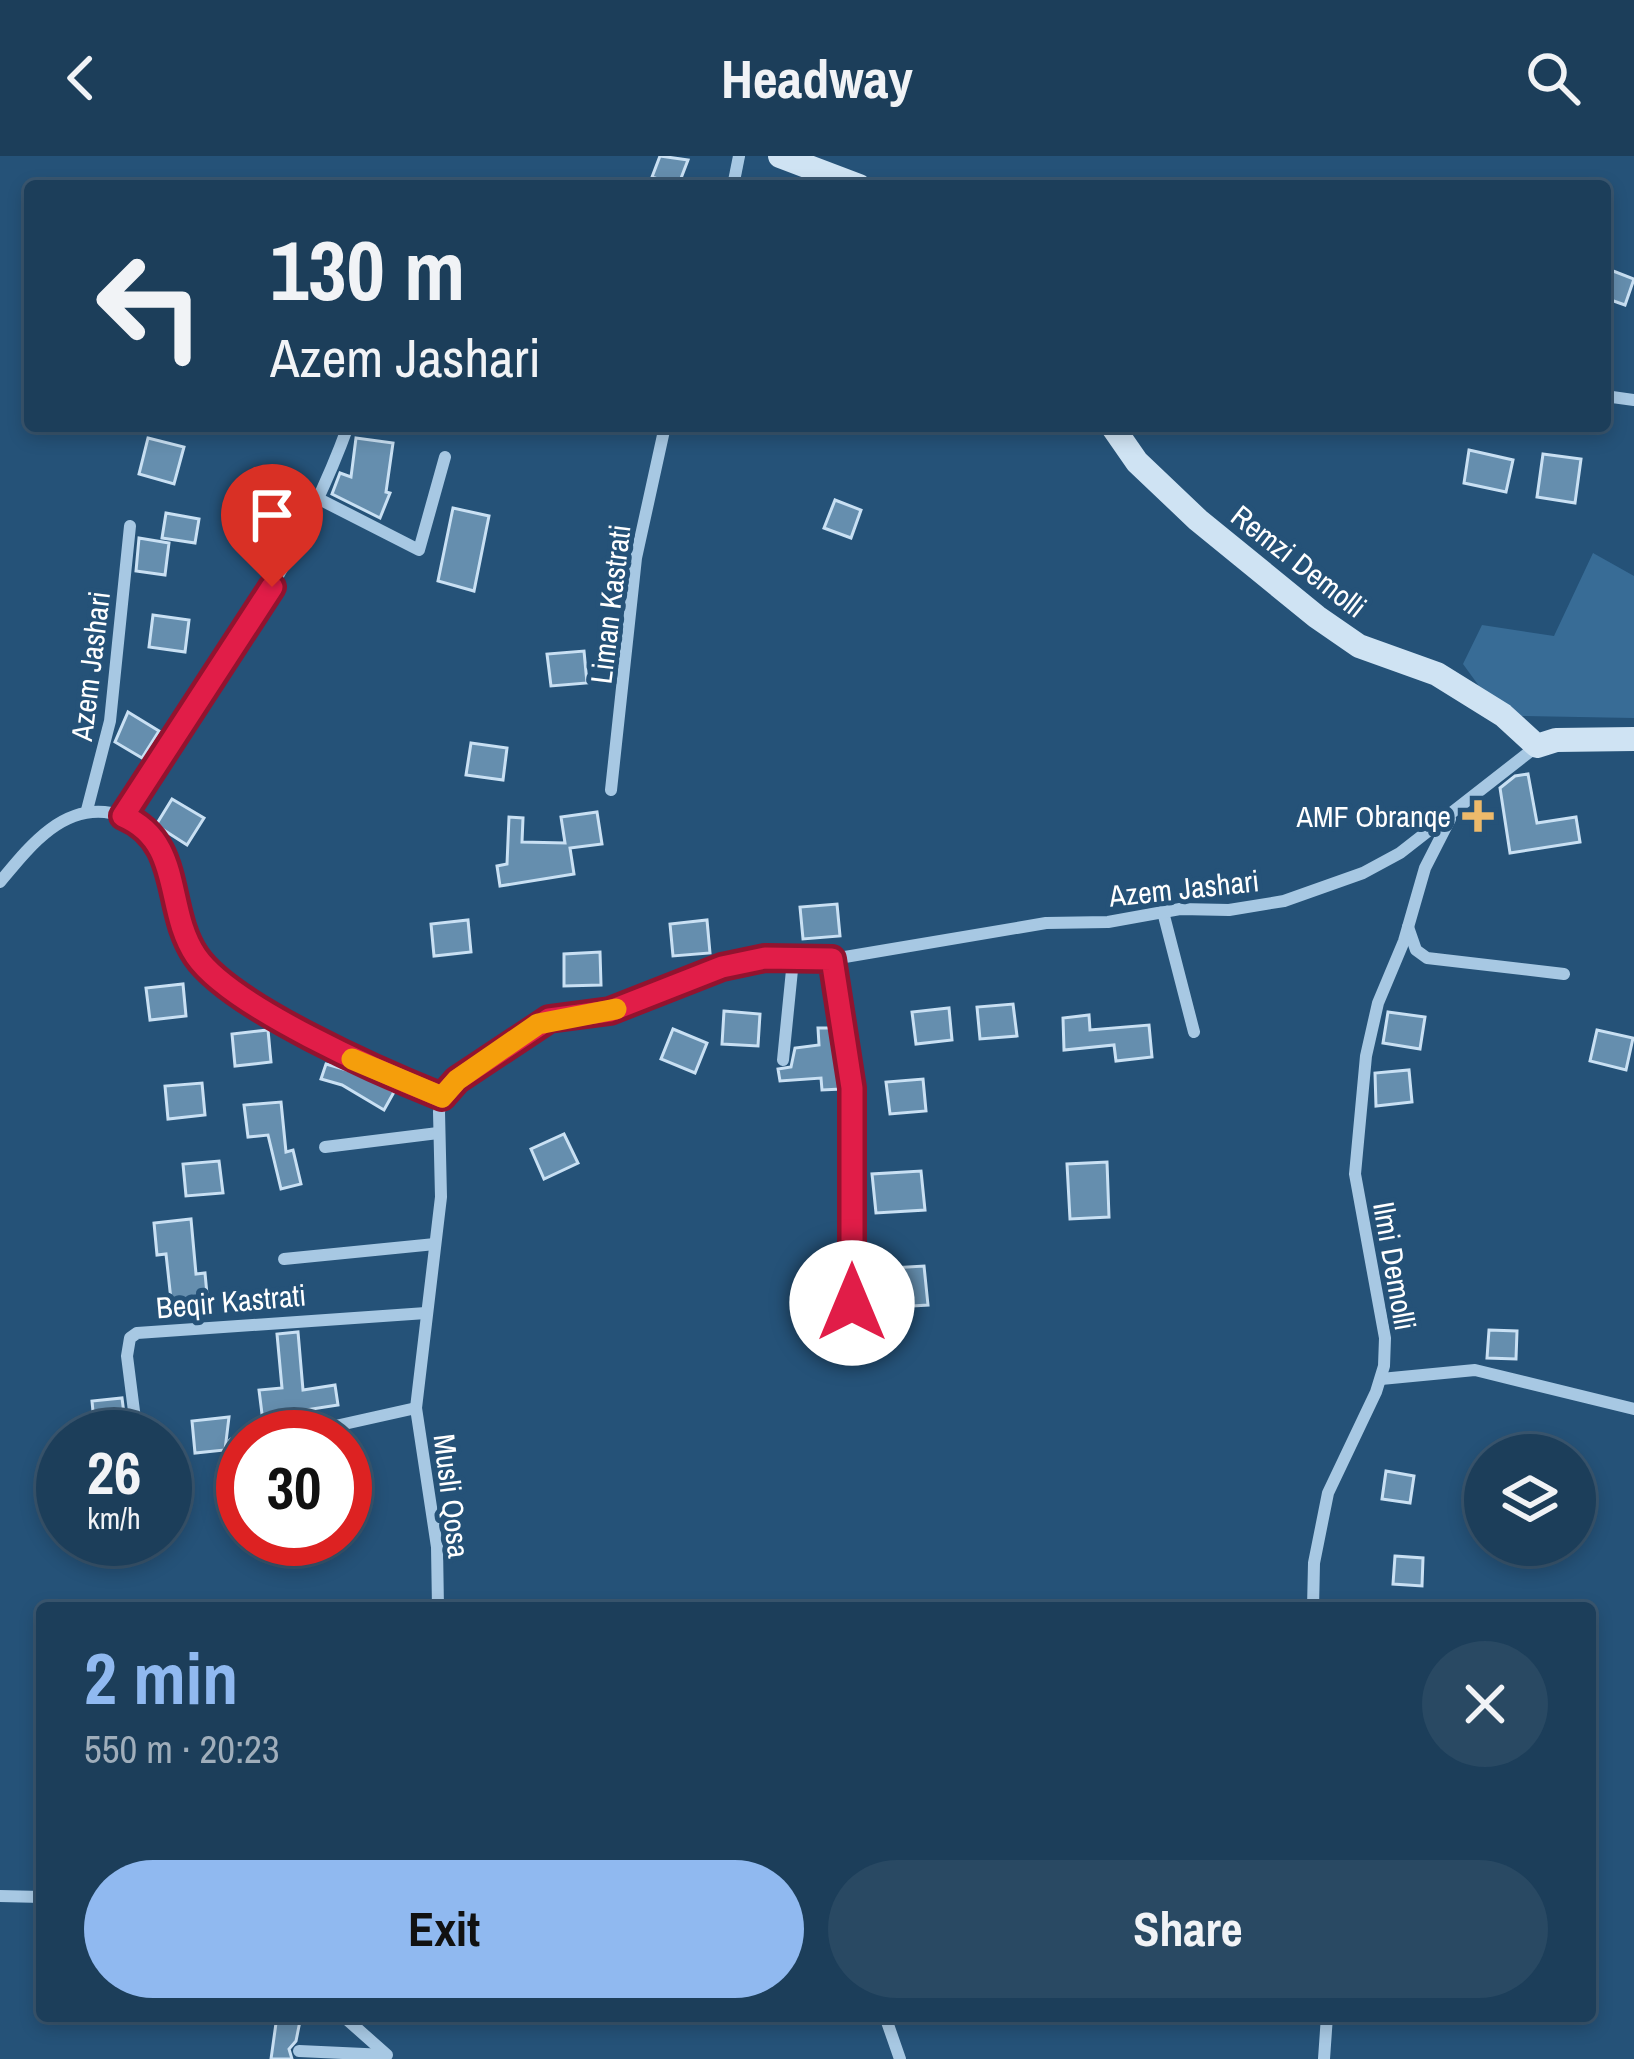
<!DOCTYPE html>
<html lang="en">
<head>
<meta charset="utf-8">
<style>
  :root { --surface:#1c3e5a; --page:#294963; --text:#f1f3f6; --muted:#a0aebb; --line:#3a5770; --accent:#90b9f0 }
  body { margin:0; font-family:"Archivo Narrow",sans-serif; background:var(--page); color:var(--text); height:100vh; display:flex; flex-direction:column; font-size:45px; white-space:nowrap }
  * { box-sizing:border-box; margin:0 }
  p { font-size:39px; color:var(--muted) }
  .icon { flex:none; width:66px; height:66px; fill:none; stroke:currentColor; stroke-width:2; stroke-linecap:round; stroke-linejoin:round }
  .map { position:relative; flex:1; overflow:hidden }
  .sheet { position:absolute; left:36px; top:1446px; width:1560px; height:420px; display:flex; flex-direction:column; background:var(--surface); border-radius:12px; box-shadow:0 6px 18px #0003,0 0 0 3px var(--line) }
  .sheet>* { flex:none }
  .banner { position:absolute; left:24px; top:24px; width:1587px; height:252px; border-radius:12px; box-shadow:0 6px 18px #0003,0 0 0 3px var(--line); background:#1c3e5a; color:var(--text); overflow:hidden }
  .tools { position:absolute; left:1464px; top:1278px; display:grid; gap:24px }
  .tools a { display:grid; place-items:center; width:132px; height:132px; border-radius:50%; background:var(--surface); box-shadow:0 6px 18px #0003,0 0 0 3px var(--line); font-size:60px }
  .speed { position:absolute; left:36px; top:1254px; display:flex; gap:24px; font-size:60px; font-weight:700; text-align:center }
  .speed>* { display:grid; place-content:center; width:156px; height:156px; border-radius:50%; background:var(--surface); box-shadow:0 6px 18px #0003,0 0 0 3px var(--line); line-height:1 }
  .speed small { font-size:30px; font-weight:400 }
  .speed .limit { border:18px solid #d22; background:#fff; color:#111 }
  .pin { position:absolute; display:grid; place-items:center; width:102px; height:102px; color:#fff; margin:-123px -51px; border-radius:50% 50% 50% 0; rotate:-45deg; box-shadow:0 0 12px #0007 }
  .pin .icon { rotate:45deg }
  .me { position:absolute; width:132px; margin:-66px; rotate:0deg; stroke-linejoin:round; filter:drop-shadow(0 0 9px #0008) }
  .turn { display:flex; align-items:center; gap:42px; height:252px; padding:0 48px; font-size:54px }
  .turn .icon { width:156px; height:156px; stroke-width:2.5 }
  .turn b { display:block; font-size:84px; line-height:102px }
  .round { display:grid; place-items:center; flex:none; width:126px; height:126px; border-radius:63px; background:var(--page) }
  .head { display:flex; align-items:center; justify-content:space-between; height:204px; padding:0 48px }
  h1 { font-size:72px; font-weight:700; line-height:90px; color:var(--accent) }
  .action { display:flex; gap:24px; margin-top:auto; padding:24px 48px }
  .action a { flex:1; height:138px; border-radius:72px; background:var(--accent); color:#111; font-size:48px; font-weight:700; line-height:138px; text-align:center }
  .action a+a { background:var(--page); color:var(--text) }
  header { display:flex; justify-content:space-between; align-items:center; height:156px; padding:0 48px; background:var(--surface); font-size:54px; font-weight:700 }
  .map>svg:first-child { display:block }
</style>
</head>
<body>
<header><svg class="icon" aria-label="back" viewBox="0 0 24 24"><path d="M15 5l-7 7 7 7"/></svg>Headway<svg class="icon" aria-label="search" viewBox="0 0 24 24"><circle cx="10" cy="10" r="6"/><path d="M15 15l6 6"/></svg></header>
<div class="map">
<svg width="1634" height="1903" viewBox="0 0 1634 1903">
  <rect width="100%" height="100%" fill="#255278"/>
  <polygon fill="#386c96" points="1593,397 1634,420 1634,562 1519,560 1479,530 1463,508 1482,469 1554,480"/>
  <g fill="#658eae" stroke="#c9e0f3" stroke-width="3">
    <polygon points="660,0 688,4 678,30 652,21"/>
    <polygon points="1608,113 1634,123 1625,149 1605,142"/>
    <polygon points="148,282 184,291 174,328 139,318"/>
    <polygon points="356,282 393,287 386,336 390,337 380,362 332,338 340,317 351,321"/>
    <polygon points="1469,294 1513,304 1506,336 1464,327"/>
    <polygon points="1543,298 1581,303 1575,347 1537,341"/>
    <polygon points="835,344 861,354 851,382 824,372"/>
    <polygon points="453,352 489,360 474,435 438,425"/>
    <polygon points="166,357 199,363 195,387 162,382"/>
    <polygon points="139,382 169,387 165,419 136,415"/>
    <polygon points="153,459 189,464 185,496 149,491"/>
    <polygon points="584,495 587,527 551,530 547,498"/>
    <polygon points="128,556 159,575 142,602 115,586"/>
    <polygon points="471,587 507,592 503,624 466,619"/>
    <polygon points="1528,618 1537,667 1576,661 1580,686 1510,697 1500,632 1515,620"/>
    <polygon points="172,643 204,662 187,689 156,669"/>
    <polygon points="597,656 602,688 570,692 574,718 500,730 497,710 507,708 509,661 523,662 522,686 565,687 561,661"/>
    <polygon points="837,748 840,780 803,783 800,751"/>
    <polygon points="468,764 471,796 434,800 431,768"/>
    <polygon points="707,764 710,797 673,800 670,768"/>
    <polygon points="600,796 601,829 564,830 564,798"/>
    <polygon points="183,828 186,860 150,864 146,832"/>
    <polygon points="1013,848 1017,880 980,883 977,851"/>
    <polygon points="949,852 952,884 916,888 912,856"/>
    <polygon points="724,855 760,858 758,890 722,888"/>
    <polygon points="1388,856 1425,861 1420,893 1383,887"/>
    <polygon points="1089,859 1090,874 1149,869 1152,901 1116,905 1114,889 1064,894 1063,862"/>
    <polygon points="818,872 833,872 841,933 822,934 821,922 780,925 778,913 791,911 795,892 819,889"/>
    <polygon points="673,873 707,887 695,917 661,903"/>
    <polygon points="268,874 271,906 235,910 232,878"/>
    <polygon points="1597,874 1633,882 1626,914 1590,905"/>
    <polygon points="326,908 361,918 394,936 384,954 342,929 321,923"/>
    <polygon points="1409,914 1412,946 1376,950 1375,917"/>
    <polygon points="923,923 926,955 890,958 886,926"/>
    <polygon points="202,927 205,959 168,963 165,930"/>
    <polygon points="281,946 286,996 293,994 301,1028 281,1033 268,979 248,981 244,949"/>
    <polygon points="564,978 578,1007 544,1023 531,993"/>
    <polygon points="219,1005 223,1037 186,1040 183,1008"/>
    <polygon points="1107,1006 1109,1061 1070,1063 1067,1008"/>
    <polygon points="921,1015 925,1054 876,1057 872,1018"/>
    <polygon points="191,1063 196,1118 205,1117 208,1149 172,1153 166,1098 157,1099 154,1067"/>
    <polygon points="924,1110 928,1149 879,1152 875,1113"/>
    <polygon points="1489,1174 1517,1175 1516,1203 1487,1202"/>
    <polygon points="298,1176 303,1234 335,1229 338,1249 299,1255 299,1263 263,1266 259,1234 282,1232 277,1178"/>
    <polygon points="122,1242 126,1274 95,1277 92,1245"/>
    <polygon points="229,1261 225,1294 195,1297 192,1265"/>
    <polygon points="1386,1315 1414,1320 1410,1347 1382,1343"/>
    <polygon points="1395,1400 1423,1402 1422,1430 1393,1428"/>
    <polygon points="277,1860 301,1860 296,1885 289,1893 292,1903 271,1903"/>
  </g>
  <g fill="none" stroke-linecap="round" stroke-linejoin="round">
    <g stroke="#a7c8e3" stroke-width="12">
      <polyline points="733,30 739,0"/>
      <polyline points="1605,240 1634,244"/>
      <polyline points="321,344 419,394 445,301"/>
      <polyline points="611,634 636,402 665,270"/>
      <polyline points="87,654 110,565 130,370"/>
      <path d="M123 660C206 535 297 412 348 270"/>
      <path d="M0 726C29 691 62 648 111 657 190 671 158 761 202 805 265 869 360 908 442 941"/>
      <polyline points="1163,756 1194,876"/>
      <polyline points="1408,771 1416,794 1427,802 1564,818"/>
      <polyline points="833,803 852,931 852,1147"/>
      <polyline points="783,904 793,804"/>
      <polyline points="325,991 438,977"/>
      <polyline points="284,1103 435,1088"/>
      <polyline points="1381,1223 1475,1214 1634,1253"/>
      <polyline points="136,1271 127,1200 130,1182 137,1177 426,1157"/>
      <polyline points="286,1281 416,1252"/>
      <polyline points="233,1287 243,1286"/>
      <polyline points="438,1452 437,1391 416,1252 441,1041 439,956 442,941 457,924 538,868 610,855 721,811 765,802 833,803 1046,767 1108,766 1180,753 1229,754 1284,745 1363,717 1400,697 1537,590"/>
      <polyline points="1313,1452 1314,1407 1328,1337 1376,1236 1384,1210 1385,1182 1355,1018 1366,900 1378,847 1404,785 1425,712 1450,663"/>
      <polyline points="0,1740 42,1741"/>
      <polyline points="343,1860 387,1899"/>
      <polyline points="885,1860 900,1903"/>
      <polyline points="299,1895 386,1899"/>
      <polyline points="1324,1903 1327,1860"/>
    </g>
    <g stroke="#cfe3f3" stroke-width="24">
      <polyline points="780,0 859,30"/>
      <polyline points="1112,270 1137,306 1198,364 1317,461 1359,490 1437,518 1503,559 1537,590 1556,584 1634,583"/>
    </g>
  </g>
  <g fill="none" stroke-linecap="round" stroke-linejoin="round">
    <g stroke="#92132f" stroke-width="30">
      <path id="route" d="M272 431 123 660C184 686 164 753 196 800 231 851 382 917 442 941L457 924 549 863 610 855 722 811 765 802 832 803 852 932V1147"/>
    </g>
    <use href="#route" stroke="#e11d48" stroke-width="21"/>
    <polyline stroke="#f59e0b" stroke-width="21" points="352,903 442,941 457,924 538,868 616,853"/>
  </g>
  <path fill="#edba6b" stroke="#255278" stroke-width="4.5" d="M1472 642h12v12h12v12h-12v12h-12v-12h-12v-12h12z"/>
  <g text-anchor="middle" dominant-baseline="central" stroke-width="10" stroke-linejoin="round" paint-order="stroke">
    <g font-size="30" fill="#fff" stroke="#255278">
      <text transform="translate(1299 405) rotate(38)">Remzi Demolli</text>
      <text transform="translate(610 448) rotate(-83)">Liman Kastrati</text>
      <text transform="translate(90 510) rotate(-83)">Azem Jashari</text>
      <text transform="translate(1184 732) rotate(-6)">Azem Jashari</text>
      <text transform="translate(1395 1110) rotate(80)">Ilmi Demolli</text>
      <text transform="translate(231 1145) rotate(-5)">Beqir Kastrati</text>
      <text transform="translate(452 1340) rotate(83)">Musli Qosa</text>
    </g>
    <g font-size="30" fill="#fff" stroke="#255278" text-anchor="end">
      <text x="1451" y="660">AMF Obranqe</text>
    </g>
  </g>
</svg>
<div class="tools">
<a><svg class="icon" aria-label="layers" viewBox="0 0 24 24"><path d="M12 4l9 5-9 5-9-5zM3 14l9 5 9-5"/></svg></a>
</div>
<div class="speed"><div>26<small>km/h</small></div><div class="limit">30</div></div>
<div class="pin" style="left:272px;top:431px;background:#d93025"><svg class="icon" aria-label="arrive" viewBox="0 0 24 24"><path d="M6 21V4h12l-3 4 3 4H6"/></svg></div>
<svg class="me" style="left:852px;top:1147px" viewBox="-20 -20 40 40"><circle r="19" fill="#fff"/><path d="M0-13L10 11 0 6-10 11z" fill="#e11d48"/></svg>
<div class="banner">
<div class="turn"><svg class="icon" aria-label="left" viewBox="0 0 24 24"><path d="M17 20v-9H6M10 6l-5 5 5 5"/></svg><div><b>130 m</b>Azem Jashari</div></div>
</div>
<section class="sheet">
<div class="head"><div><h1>2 min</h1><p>550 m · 20:23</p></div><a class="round"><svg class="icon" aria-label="close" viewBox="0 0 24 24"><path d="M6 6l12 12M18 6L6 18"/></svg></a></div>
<div class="action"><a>Exit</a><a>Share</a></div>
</section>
</div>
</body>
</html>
